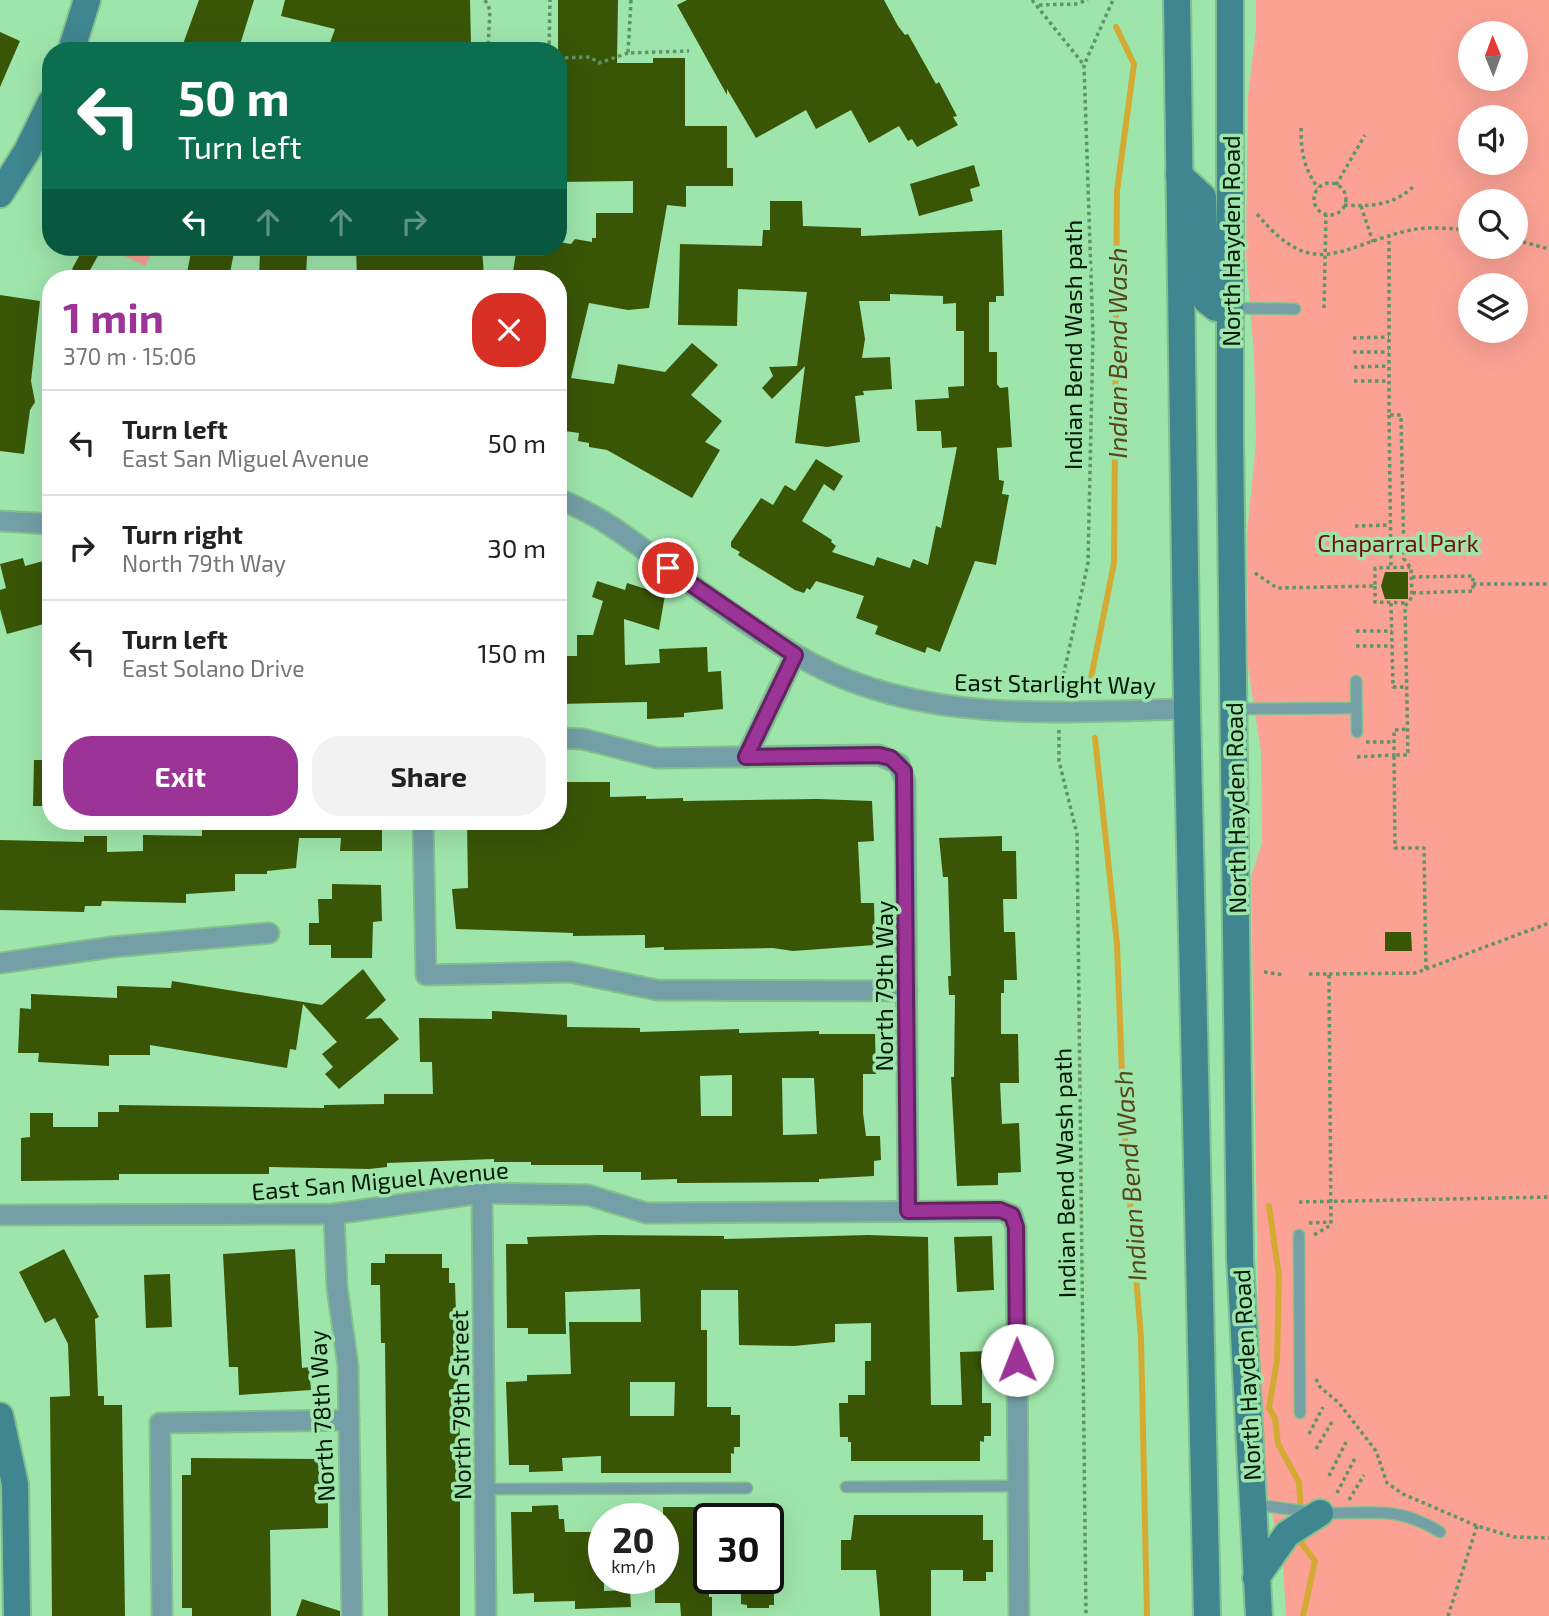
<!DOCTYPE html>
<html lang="en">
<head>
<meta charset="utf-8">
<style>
  :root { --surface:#fff; --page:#f2f2f2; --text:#222; --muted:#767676; --line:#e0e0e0; --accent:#9c3498 }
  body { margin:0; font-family:"Exo 2",sans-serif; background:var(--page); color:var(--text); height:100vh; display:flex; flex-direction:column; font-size:26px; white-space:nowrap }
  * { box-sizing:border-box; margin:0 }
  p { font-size:23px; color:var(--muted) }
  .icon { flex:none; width:38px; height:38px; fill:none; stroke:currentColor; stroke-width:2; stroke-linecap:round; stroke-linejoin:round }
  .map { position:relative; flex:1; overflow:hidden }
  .drawer { position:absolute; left:42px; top:270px; width:525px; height:560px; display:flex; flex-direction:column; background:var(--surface); border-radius:28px; box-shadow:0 7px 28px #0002 }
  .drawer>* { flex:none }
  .banner { position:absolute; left:42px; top:42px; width:525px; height:214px; border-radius:28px; box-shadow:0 7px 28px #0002; background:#0b6e4f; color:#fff; overflow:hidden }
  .needle { width:46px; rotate:359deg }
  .tools { position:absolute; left:1458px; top:21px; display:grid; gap:14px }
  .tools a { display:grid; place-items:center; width:70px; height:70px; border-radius:50%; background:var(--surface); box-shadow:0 7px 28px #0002; font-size:35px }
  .speed { position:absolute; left:588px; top:1503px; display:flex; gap:14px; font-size:35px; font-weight:700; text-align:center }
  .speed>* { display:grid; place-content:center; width:91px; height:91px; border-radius:50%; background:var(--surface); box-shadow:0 7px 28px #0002; line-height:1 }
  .speed small { font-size:18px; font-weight:400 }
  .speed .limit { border:4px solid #111; border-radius:10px; background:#fff; color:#111 }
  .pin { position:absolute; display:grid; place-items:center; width:60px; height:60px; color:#fff; margin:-30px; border:4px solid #fff; border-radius:50%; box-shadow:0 2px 7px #0007 }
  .me { position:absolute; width:77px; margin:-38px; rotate:359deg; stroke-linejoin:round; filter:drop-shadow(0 0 5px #0008) }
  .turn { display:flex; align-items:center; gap:24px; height:147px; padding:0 21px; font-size:32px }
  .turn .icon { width:91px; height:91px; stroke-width:2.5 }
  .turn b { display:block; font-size:49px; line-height:60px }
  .lanes { display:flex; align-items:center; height:66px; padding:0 21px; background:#0003; justify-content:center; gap:35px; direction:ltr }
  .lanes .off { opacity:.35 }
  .round { display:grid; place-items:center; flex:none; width:74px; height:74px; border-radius:28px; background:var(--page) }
  .headline { display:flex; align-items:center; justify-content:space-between; height:119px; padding:0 21px }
  h1 { font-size:42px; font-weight:700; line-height:52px; color:var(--accent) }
  .action { display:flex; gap:14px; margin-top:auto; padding:14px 21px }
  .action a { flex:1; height:80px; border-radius:28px; background:var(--accent); color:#fff; font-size:28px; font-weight:700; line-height:80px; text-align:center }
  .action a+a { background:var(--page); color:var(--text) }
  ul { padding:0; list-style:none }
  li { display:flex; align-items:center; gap:21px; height:105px; padding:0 21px; border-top:2px solid var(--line) }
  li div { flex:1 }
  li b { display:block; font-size:26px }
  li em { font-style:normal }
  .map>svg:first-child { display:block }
</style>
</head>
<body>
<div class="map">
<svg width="1549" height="1616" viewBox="0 0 1549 1616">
  <rect width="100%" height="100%" fill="#9ee5ab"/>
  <g fill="#fba294" fill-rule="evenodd">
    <path d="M1256 0H1549V1616H1286L1283 1564 1264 1477 1259 1350 1251 877 1262 843 1261 752 1248 667 1247 533 1256 442 1254 356 1246 254 1248 96 1256 30ZM1470 33H1516V79H1470ZM1470 117H1516V163H1470ZM1470 201H1516V247H1470ZM1470 285H1516V331H1470Z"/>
    <polygon points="120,247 155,247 145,266 117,252"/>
  </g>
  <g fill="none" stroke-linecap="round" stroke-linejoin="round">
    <g stroke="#d3ab34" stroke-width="6">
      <polyline points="1090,683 1114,563 1117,191 1134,64 1116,27"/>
      <polyline points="1095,738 1117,944 1124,1127 1141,1338 1147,1616"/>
      <polyline points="1269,1206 1279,1276 1277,1360 1269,1408 1275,1418 1278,1444 1299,1482 1301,1513"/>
      <polyline points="1301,1534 1302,1544 1315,1561 1303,1616"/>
    </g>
  </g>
  <g fill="#395607" fill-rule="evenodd">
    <polygon points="199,0 254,0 238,51 187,51 189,46 183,44"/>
    <polygon points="285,0 470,0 471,45 464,42 464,51 327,51 335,29 281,16"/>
    <polygon points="558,0 618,0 617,63 653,63 653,58 685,58 685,126 727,126 727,168 733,168 733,186 686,186 686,207 667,205 649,308 628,310 589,303 571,378 614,384 618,364 665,372 692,343 718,365 691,395 722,421 705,442 720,450 692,498 607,450 589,447 589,443 578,441 579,433 558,430 558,278 512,278 517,247 558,247 558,242 571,244 575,239 592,242 592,238 596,238 596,213 633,213 633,181 558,182"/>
    <polygon points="687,0 884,0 898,26 905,35 908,34 936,84 939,82 957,116 953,117 958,125 917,147 912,139 908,141 899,126 869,143 851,110 816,129 806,110 756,138 727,89 727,95 677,5"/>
    <polygon points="0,32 20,41 0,87"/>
    <polygon points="974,165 980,186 970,189 973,201 919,216 910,184"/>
    <polygon points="770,201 802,201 803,226 861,228 861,236 1002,230 1004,296 996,296 996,302 989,302 989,352 997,352 997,384 1000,388 1008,387 1012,447 997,448 999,480 1004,481 1002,494 1009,495 996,565 975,561 940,652 927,647 925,653 875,634 878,626 856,618 864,596 816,581 810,590 807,588 804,593 795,590 738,555 740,552 731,547 731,542 761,498 773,505 785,485 795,491 816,459 843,476 834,491 824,484 802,521 832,540 831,542 836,546 832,552 874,566 877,557 910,568 913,559 928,565 936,526 941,528 957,447 942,448 941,431 917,431 915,400 949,398 948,387 964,386 964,331 956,331 956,303 943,304 943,296 890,294 890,301 859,301 865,339 862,358 890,357 892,389 863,391 864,395 855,396 860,442 827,447 795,443 805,366 772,399 762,388 773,376 769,367 797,366 807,292 738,289 737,326 678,325 680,244 762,246 763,230 770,230"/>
    <polygon points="84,247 103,247 86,277 72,269"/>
    <polygon points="192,247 235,247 229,278 186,278"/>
    <polygon points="356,247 482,247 484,278 357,278"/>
    <polygon points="260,253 307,255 306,278 259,278"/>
    <polygon points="0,295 40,301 31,381 35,402 30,410 24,454 0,451"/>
    <polygon points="23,558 25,566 47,560 51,563 51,622 7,634 0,609 0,590 6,588 0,564"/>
    <polygon points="1385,572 1408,572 1408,599 1385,599 1381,586"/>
    <polygon points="597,581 625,590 627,583 665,595 659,630 624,619 625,665 660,663 659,649 707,647 708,672 721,671 723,709 684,713 684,717 647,719 647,702 558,704 558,656 577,656 577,635 593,635 603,601 592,597"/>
    <polygon points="34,760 51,760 51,806 33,806"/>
    <polygon points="558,782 610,782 610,797 646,796 646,799 683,798 683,801 818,799 872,801 874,841 858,842 861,903 874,903 875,945 793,951 773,948 664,950 664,947 645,948 645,935 573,936 573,933 456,929 452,889 468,888 467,821 558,821"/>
    <polygon points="233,821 382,821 382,851 340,851 341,838 299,838 296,868 267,871 267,874 235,874 235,891 186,894 186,903 102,901 101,906 85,906 84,912 0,910 0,840 84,842 84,836 107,836 107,852 143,851 143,835 202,836 202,829 210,829 210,823 233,823"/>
    <polygon points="1002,836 1002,851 1016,851 1017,899 1003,899 1004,932 1015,932 1017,980 1004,980 1004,993 1001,993 1001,1034 1018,1034 1019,1083 1000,1083 1002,1124 1019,1123 1021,1172 998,1173 998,1185 957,1186 951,1077 954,1077 955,995 949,995 948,976 951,976 948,877 943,877 939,838"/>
    <polygon points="332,884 381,885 382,921 373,922 372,958 331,958 331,945 309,945 309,923 319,923 318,899 332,899"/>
    <polygon points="1385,932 1411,932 1412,951 1385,951"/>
    <polygon points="363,969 386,1000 365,1019 381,1018 399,1039 339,1089 325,1074 333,1067 322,1054 337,1042 303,1004 296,1050 290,1049 287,1068 150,1045 150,1055 109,1055 109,1066 38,1062 39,1053 18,1053 20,1008 31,1009 31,994 117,998 117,986 171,988 172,981 322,1005"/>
    <path d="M492 1011 567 1015V1027L640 1028V1032L739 1029V1033L819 1031V1034H875L876 1074H863V1113L866 1136H880L881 1160 874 1161V1176L819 1179V1182L677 1183V1179L641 1180V1172H603V1165H531V1162H494V1159L387 1163V1167L369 1169 269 1167V1174H119V1180L21 1181V1138L30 1137V1113H53V1127H98V1112H119V1105L324 1108V1105L384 1104V1094H433L432 1062H420L419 1018 492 1019ZM732 1075V1116H701L700 1076ZM782 1078H814L817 1134 783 1135Z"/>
    <path d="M599 1235 724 1236V1239L868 1235 928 1237 931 1405H962L960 1352 990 1351 991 1369H982V1403H991V1436H984V1442L980 1441V1461H851V1442H848V1437H840L839 1403H848V1395H865V1361H871V1323L835 1324V1342L794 1346 739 1345 738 1290H701V1330H707V1407H731V1415H740V1447H734V1454L731 1453V1473H601V1456L562 1458 563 1471 529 1472V1465H509L506 1382 527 1381V1375L571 1374 569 1322H641L640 1289 565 1292 566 1334H528V1328H507L506 1244H528L527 1237ZM630 1382H675L674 1416H630Z"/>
    <polygon points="992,1236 994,1290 957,1292 954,1237"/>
    <polygon points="64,1249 99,1317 95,1319 98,1396 104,1396 104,1405 122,1405 125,1616 52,1616 50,1397 70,1396 68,1344 55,1318 45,1323 19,1272"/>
    <polygon points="295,1249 302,1368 309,1367 311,1390 239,1395 238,1367 229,1367 223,1254"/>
    <polygon points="385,1254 442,1254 442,1268 449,1268 449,1283 455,1283 460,1443 460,1616 388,1616 385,1343 381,1343 380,1285 371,1285 371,1263 385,1263"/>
    <polygon points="170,1274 172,1327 146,1328 144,1275"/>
    <polygon points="191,1458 319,1459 319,1482 328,1482 328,1528 270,1530 271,1616 192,1616 192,1608 182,1608 182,1475 191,1475"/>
    <polygon points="558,1505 559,1519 564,1519 565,1532 604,1532 604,1591 630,1590 631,1607 575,1609 575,1601 534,1602 534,1593 513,1594 511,1512 532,1512 532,1506"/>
    <polygon points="663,1507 709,1507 709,1597 712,1597 712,1616 681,1616 680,1603 655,1603 655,1585 663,1584"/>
    <polygon points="854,1515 983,1515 983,1540 993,1540 993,1572 986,1572 986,1581 963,1581 963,1570 931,1570 931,1616 880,1616 876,1570 841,1570 841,1540 851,1540"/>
    <polygon points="747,1584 769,1584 769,1587 774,1587 774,1605 769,1605 769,1608 747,1608 747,1605 741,1604 741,1587 747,1587"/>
    <polygon points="302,1599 340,1611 340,1616 296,1616"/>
  </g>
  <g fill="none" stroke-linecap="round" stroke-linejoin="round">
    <g stroke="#82c08d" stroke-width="13">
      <g id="lane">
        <polyline points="1232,308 1295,309"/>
        <polyline points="1356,681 1357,732"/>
        <polyline points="1235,709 1356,708"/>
        <polyline points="1299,1235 1300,1413"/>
        <polyline points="846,1487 1019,1486"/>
        <polyline points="485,1489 747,1488"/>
        <path d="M1256 1505C1277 1507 1299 1511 1320 1513 1370 1515 1395 1504 1440 1532"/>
      </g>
    </g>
    <g stroke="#82c08d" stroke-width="23">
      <g id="street">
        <path d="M558 499C601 515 634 542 670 569 710 598 751 628 793 653 913 726 1053 712 1187 709"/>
        <polyline points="0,521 51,524"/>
        <polyline points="558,738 583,739 657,758 879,755 899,764 905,781 908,1211"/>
        <polyline points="746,757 795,655"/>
        <polyline points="423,821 426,975 570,972 657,990 907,991"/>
        <polyline points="0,963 112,947 269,933"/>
        <polyline points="482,1193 486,1616"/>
        <polyline points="334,1214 337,1287 348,1366 352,1616"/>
        <polyline points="0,1215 334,1214 482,1193 588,1195 646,1213 1001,1211 1012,1215 1016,1228 1019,1616"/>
        <polyline points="162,1616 160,1423 349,1420"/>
      </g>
    </g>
    <g stroke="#82c08d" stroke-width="30">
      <g id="secondary">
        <polyline points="1177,0 1187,709 1207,1616"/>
        <polyline points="1230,0 1230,435 1240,1258 1259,1616"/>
        <polyline points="71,51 87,0"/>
        <polyline points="1179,175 1203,197 1206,300 1216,308 1230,308"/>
        <polyline points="0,194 27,151 51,102"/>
        <polyline points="0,1416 15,1484 17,1616"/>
        <polyline points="1256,1578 1287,1534 1320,1513"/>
      </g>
    </g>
    <g stroke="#5f9368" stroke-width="3.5" stroke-dasharray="3.5 3.5" stroke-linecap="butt">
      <polyline points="485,0 490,10 488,48 548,48"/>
      <polyline points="631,0 628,53 689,51"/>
      <polyline points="1032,0 1084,65"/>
      <polyline points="1039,5 1076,4 1088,0"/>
      <polyline points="549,51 550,0"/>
      <polyline points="558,58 590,57 599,63 628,53"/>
      <path d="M1301 128C1301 153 1304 168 1318 188"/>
      <circle cx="1330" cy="199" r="16"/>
      <polyline points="1336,185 1365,135"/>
      <path d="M1344 205C1372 207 1395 205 1415 185"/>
      <polyline points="1361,206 1373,242"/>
      <path d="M1257 214C1315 284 1341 245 1411 230 1429 226 1451 229 1470 230"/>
      <polyline points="1516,240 1549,249"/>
      <polyline points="1324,308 1326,215"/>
      <polyline points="1353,338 1389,337"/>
      <polyline points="1353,352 1389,352"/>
      <polyline points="1354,367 1389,366"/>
      <polyline points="1354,381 1389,381"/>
      <polyline points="1389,415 1391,567"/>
      <polyline points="1355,526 1390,525"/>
      <polyline points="1355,541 1391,540"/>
      <polyline points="1255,573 1277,588 1375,586 1375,568 1410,567"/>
      <polyline points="1412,577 1473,576 1473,591 1412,593"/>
      <polyline points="1473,584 1549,584"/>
      <polyline points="1375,586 1375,602 1408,603"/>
      <polyline points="1391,603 1393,687 1407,687"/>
      <polyline points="1356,631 1392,631"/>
      <polyline points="1356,646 1392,646"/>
      <polyline points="1059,695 1088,563 1093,335 1084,65 1113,0"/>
      <polyline points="1059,730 1059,761 1077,834 1086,1616"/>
      <polyline points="1366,742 1393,742"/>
      <polyline points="1357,757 1394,755 1394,730 1407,729"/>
      <polyline points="1426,969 1549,923"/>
      <polyline points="1264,972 1284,975"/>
      <polyline points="1309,974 1329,974 1331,1225 1314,1235"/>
      <polyline points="1329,974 1415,973 1426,969 1424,848 1395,848 1394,755 1408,755 1405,606 1412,597 1411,568 1404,559 1401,415 1389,415 1389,236"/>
      <polyline points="1299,1202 1549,1197"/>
      <polyline points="1309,1223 1331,1222"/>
      <polyline points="1316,1379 1320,1387 1339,1403 1376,1451 1387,1483 1403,1494 1477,1526 1514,1537 1549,1538"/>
      <polyline points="1309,1434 1323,1407"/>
      <polyline points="1316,1449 1333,1420"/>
      <polyline points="1329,1476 1346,1442"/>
      <polyline points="1337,1493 1355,1458"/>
      <polyline points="1349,1500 1364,1475"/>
      <polyline points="1448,1616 1477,1526"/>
    </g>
    <use href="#lane" stroke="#749fa6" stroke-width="10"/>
    <use href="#street" stroke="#749fa6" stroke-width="19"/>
    <use href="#secondary" stroke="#3f8691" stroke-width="26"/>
  </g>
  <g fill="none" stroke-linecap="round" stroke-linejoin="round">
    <g stroke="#652263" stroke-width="18">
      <polyline id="route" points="668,568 795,655 746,757 879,755 891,758 904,771 908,1211 1000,1210 1012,1215 1016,1227 1017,1360"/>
    </g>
    <use href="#route" stroke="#9c3498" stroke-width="12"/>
  </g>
  <g text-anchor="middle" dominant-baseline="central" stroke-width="7" stroke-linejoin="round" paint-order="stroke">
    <g font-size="24" fill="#001905" stroke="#9ee5ab">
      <text transform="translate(1230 241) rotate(-90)">North Hayden Road</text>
      <text transform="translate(1072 345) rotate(-90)">Indian Bend Wash path</text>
      <text transform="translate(1055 683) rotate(1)">East Starlight Way</text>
      <text transform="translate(1235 808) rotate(-91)">North Hayden Road</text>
      <text transform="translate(883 986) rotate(-90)">North 79th Way</text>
      <text transform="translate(1064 1173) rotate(-91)">Indian Bend Wash path</text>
      <text transform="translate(380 1180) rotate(-5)">East San Miguel Avenue</text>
      <text transform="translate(1246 1375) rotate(-93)">North Hayden Road</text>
      <text transform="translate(460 1405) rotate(-91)">North 79th Street</text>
      <text transform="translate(321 1416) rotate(-93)">North 78th Way</text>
    </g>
    <g font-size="24" fill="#76120b" stroke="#9ee5ab">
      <text x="1398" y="542">Chaparral Park</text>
    </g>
    <g font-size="26" font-style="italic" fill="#574718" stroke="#9ee5ab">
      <text transform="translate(1116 353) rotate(-90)">Indian Bend Wash</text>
      <text transform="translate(1129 1176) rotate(-94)">Indian Bend Wash</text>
    </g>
  </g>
</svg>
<div class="tools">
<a><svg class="needle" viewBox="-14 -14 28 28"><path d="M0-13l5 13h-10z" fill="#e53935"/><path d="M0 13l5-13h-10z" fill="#767676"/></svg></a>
<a><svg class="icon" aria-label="sound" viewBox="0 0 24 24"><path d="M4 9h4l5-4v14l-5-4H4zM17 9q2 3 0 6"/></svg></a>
<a><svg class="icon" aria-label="search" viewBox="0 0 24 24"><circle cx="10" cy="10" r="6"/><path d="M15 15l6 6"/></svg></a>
<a><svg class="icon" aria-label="layers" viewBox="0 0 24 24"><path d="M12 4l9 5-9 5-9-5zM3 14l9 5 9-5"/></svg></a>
</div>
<div class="speed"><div>20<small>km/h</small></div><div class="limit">30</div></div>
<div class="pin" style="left:668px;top:568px;background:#d93025"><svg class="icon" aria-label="arrive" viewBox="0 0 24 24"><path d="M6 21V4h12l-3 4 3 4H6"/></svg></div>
<svg class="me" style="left:1017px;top:1360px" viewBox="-20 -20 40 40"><circle r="19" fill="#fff"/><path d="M0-13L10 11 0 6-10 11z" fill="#9c3498"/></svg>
<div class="banner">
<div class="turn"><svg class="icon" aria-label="left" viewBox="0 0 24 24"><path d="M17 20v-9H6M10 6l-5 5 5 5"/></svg><div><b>50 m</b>Turn left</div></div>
<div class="lanes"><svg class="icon" aria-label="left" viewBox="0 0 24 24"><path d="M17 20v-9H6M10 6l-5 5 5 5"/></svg><svg class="icon off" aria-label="ahead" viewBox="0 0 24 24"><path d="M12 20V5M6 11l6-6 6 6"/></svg><svg class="icon off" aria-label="ahead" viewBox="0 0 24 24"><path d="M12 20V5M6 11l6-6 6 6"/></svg><svg class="icon off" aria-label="right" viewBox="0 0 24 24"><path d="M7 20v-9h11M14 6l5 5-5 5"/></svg></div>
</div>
<section class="drawer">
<div class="headline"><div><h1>1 min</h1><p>370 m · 15:06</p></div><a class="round" style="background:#d93025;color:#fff"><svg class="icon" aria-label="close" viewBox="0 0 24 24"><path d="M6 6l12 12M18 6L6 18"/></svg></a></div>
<ul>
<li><svg class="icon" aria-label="left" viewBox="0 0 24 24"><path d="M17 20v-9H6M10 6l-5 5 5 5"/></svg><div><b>Turn left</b><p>East San Miguel Avenue</p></div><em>50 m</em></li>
<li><svg class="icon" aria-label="right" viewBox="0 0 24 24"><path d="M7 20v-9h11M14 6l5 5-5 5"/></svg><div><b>Turn right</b><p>North 79th Way</p></div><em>30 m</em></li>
<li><svg class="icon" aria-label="left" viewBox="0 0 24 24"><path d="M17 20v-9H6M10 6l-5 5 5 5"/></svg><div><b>Turn left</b><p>East Solano Drive</p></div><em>150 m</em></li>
</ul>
<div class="action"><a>Exit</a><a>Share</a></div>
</section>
</div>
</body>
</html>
